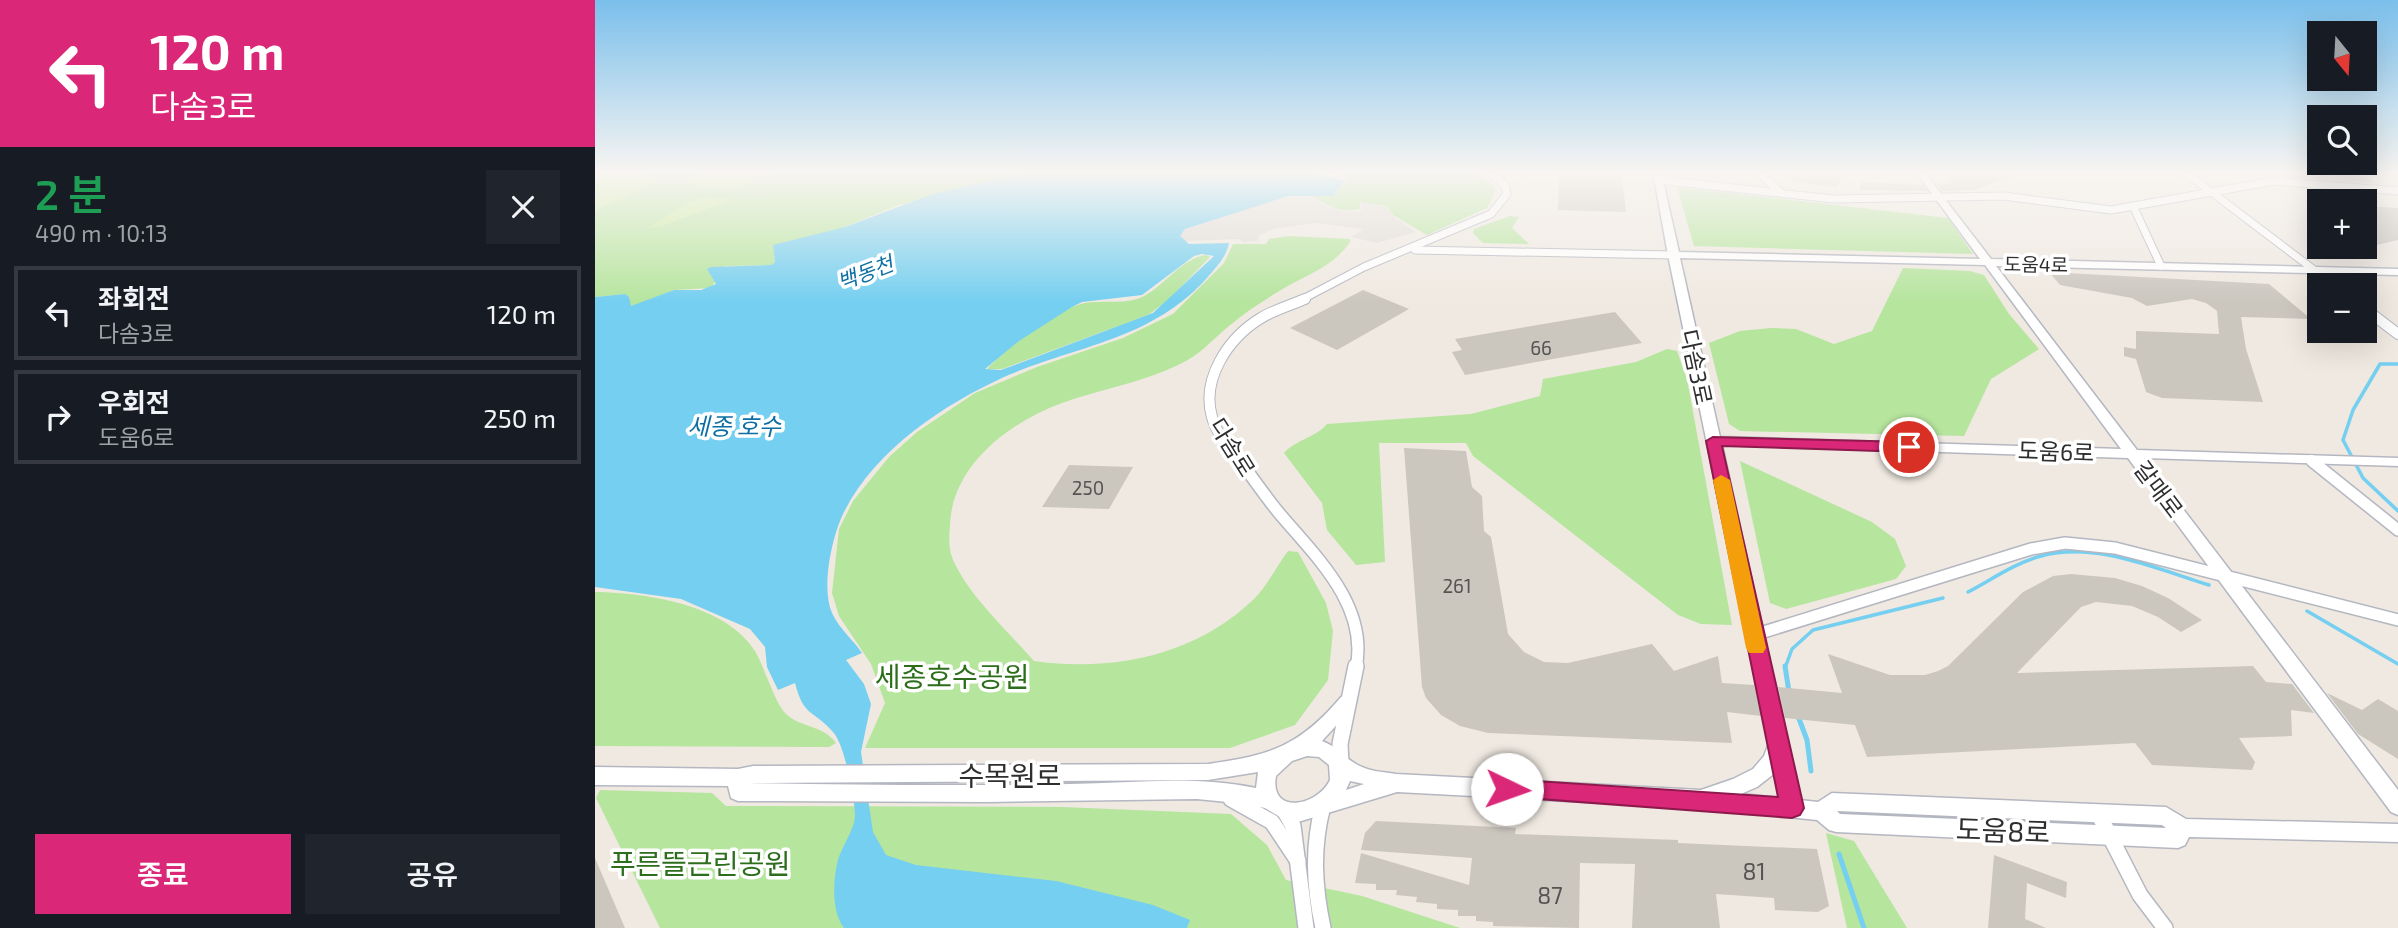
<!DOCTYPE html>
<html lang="ko">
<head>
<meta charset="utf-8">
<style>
  :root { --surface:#171b24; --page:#20242c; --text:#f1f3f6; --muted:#9ea1a6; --line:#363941; --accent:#db2777 }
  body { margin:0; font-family:"Exo 2","Noto Sans KR",sans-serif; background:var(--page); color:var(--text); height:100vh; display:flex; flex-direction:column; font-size:26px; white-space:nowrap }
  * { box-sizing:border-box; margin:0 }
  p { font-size:23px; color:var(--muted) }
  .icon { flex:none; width:38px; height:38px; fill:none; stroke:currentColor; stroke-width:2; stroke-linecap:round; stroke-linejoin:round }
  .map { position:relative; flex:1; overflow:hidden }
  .side { display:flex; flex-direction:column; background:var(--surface); width:595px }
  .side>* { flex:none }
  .top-card { background:#db2777; color:#fff; overflow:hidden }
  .needle { width:46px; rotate:162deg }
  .fabs { position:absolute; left:1712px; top:21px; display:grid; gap:14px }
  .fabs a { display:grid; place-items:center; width:70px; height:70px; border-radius:0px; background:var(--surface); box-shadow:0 7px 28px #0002; font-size:35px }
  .pin { position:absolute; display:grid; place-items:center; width:60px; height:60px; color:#fff; margin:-30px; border:4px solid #fff; border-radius:50%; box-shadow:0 2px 7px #0007 }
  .me { position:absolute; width:77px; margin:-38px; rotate:93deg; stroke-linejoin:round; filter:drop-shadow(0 0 5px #0008) }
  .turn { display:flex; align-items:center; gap:24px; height:147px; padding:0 35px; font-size:32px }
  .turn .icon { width:91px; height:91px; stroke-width:2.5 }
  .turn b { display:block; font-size:49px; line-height:60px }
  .round { display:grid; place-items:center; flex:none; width:74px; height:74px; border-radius:0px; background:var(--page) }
  .head { display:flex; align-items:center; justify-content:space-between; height:119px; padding:0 35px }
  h1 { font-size:42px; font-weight:600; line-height:52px; color:#1e9e55 }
  .primary-button { display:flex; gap:14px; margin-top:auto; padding:14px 35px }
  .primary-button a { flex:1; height:80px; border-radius:0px; background:var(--accent); color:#fff; font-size:28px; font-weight:600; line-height:80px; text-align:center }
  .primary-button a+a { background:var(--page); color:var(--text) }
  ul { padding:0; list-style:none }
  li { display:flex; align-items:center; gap:21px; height:94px; margin:0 14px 10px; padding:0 21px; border:4px solid var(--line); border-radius:0px }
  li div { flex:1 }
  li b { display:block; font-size:26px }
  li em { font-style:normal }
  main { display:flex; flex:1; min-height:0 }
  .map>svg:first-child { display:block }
</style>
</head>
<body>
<main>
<section class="side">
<div class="top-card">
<div class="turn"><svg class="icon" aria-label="left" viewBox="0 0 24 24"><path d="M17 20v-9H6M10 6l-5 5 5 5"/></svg><div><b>120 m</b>다솜3로</div></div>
</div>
<div class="head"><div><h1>2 분</h1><p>490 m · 10:13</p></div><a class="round"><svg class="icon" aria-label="close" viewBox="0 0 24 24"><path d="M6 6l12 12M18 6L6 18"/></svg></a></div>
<ul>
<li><svg class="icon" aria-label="left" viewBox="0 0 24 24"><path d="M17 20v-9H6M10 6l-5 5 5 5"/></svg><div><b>좌회전</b><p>다솜3로</p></div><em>120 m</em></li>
<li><svg class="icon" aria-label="right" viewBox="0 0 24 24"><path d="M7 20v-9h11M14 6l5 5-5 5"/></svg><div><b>우회전</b><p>도움6로</p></div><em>250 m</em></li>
</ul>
<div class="primary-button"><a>종료</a><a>공유</a></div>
</section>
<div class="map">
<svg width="1803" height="928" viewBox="0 0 1803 928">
  <rect width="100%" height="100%" fill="#efe9e1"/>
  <g fill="#b6e59e">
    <polygon points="0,172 428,172 301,206 179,256 180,262 176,265 130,266 116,288 79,290 45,305 35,306 30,294 0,297"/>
    <path d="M724 172H882L901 189 892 208 832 235 798 215 791 206 765 202V209C752 213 727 207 719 194L738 196 752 180 748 176Z"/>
    <polygon points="1082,187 1353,218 1378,254 1099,246"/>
    <polygon points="915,216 924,217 917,228 934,244 888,243 878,233 879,229"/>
    <path d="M695 236 755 239V242C737 269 707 276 681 293 665 303 648 314 634 326 617 340 604 356 583 365 546 383 506 389 467 403 415 422 357 465 355 525 354 539 353 549 359 562 376 598 412 630 439 661 518 672 600 656 659 599 673 585 681 567 693 551L703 552 731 603 738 631 733 680 700 725 635 748H270L290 703 276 664 244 616 237 593 244 529 258 501 294 457 322 432 380 393 442 367 528 338 578 314 629 263 638 244H671L674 239Z"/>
    <path d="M611 255 615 257 572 301 553 315 407 369H392C412 348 463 308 490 303 508 300 533 305 549 296 570 285 587 258 611 255Z"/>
    <polygon points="1308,268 1375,271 1389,275 1414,314 1444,349 1396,379 1369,436 1145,431 1134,424 1114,343 1145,331 1176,328 1201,329 1239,344 1277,331"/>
    <path d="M1072 349 1082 351 1092 379 1137 625 1106 624 1083 615 878 456 871 443H784L790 562 761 565 732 530 727 503 689 453C702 439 720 438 732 424L876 414 945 396 948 379 1041 362Z"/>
    <polygon points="1145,461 1277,522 1300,539 1311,566 1301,579 1191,609 1175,603"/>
    <path d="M0 592C52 593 130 604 160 651 169 666 180 703 191 714 206 728 228 725 241 743L234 747 0 746Z"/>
    <polygon points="5,790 117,793 131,806 467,807 636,814 672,845 691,880 767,896 865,928 65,928 1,798"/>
    <polygon points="1231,833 1259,841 1312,928 1252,928"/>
  </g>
  <g fill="#c9ec9a">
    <path d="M112 172H182C137 193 134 192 85 182Z"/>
    <polygon points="48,173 68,179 0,211 0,174"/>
    <polygon points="107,198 138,199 65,227 52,228 93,203"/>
  </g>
  <polygon fill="#dfdcd8" points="709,194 719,195 731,207 746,210 762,212 767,209 766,202 791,207 799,217 821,232 782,243 756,237 768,229 720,223 678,229 665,235 662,241 647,242 645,239 589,241 584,236 590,229 670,202"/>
  <path fill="#75cff0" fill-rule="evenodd" d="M428 172H719L750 181 738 196H693L590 229 585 236 594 244 634 243C631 258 621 267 612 278 555 341 482 345 409 377 348 405 280 450 249 512 237 536 225 589 238 615 244 628 259 641 267 653L251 660 269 684 276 704 266 752 278 832 291 855 321 865 461 881 558 905 595 920 592 928H249C236 911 238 880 243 860 247 846 260 829 260 815 260 798 249 743 238 732 218 709 209 718 200 683L183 690 172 667 170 647 155 629 86 599 0 587V297L30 294 34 297 36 306 79 290H106L121 284 112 269 116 267 176 265 180 262 178 245 250 227 335 195ZM607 254 619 256 558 313 406 370 390 369 424 341 477 307 487 302 547 295 599 256Z"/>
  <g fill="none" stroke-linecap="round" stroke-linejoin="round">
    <g stroke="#75cff0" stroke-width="3.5">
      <polyline points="1803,364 1785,364 1758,410 1748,440 1768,478 1803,511"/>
      <path d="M1373 592C1396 580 1420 563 1446 556 1501 541 1562 569 1614 585"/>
      <polyline points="1712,611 1803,664"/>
      <polyline points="1190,668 1197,649 1218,630 1348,598"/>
    </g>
    <g stroke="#75cff0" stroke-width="5">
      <polyline points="1190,666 1194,692"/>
      <polyline points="1203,716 1212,740 1216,771"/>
      <polyline points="1244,854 1269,928"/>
    </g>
  </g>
  <g fill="#cbc7bf">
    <polygon points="1225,172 1250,172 1242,187 1196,182 1197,174 1235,177"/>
    <polygon points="1347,172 1429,172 1429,173 1378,190 1347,191 1342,184 1358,183"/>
    <polygon points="1694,172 1742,172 1729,179 1693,176"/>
    <polygon points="1743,172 1767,172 1780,183 1753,181"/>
    <polygon points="964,174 1027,176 1031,212 963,210"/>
    <polygon points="1265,182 1328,185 1332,191 1265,190"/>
    <polygon points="1769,206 1803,208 1803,240 1769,248"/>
    <polygon points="1454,272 1674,284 1716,319 1646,317 1651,349 1668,402 1567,398 1551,392 1541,359 1529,356 1529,347 1541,349 1541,331 1624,334 1622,311 1611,303 1597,299 1552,306 1537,298 1465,285"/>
    <polygon points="768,290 814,309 742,350 695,328"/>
    <polygon points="1020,312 1047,343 870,375 857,352 867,350 860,339"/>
    <polygon points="809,448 871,451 877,487 887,496 889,531 896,537 913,634 929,652 949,662 973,663 1057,644 1079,671 1123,656 1127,683 1159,685 1166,716 1132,712 1137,743 893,733 865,726 846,715 831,698 827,687"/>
    <polygon points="474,465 538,467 514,509 447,507"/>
    <polygon points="1476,574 1520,578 1547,586 1573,598 1607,620 1586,632 1563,617 1537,606 1501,602 1486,607 1422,673 1658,666 1671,682 1697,684 1719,713 1696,710 1697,736 1644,738 1660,762 1657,770 1557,765 1540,743 1272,757 1260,725 1190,718 1183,687 1247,693 1233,654 1295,675 1330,675 1343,671 1353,666 1428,592 1458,576"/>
    <polygon points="1732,693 1767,710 1783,699 1803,711 1803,759 1763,734"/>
    <polygon points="781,821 921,828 920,834 1083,840 1083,843 1222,849 1234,906 1223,912 1180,910 1179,898 1121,894 1125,928 1037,928 1040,864 985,863 984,928 898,926 898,922 881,921 881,916 863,916 863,910 842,909 842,904 821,902 822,897 801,895 802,890 781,890 781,884 760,883 766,853 874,885 877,858 766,850 770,833"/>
    <polygon points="1399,855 1472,882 1471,898 1432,883 1430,919 1451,928 1393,928"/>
    <polygon points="0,858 30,928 0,928"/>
  </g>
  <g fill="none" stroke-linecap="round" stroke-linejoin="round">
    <g stroke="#b4b7c1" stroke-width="9">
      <g id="minor-far3">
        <polyline points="1163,172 1185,192"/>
        <polyline points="1590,172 1739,285"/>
        <polyline points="1064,180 1239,199 1409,196 1516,210 1679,181 1803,191"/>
        <polyline points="1539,208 1566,266"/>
        <polyline points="820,250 1078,255"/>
        <polyline points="706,300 769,267 896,214 912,194 910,185 895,172"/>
      </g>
    </g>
    <g stroke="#b4b7c1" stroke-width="12">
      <g id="minor-far2">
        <polyline points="1769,308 1803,334"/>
        <polyline points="1716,460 1719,463"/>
        <path d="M646 463C636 449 621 434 617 417 606 379 633 338 666 318 679 310 696 305 710 299"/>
      </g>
    </g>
    <g stroke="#b4b7c1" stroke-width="14">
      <g id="minor-far1">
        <path d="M645 461C658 478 670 496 684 513 720 556 774 605 761 668"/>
        <polyline points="1717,461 1803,530"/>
        <polyline points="1159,635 1436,549 1470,543 1520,548 1803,620"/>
      </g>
    </g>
    <g stroke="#b4b7c1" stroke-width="18">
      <g id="minor">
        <polyline points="746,765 745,744 761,666"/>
        <polyline points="636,799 677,822 703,861"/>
        <path d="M728 806C717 847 719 886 728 928"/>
        <polyline points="689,810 698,826 711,928"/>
        <polyline points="1503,813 1545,895 1570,928"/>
      </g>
    </g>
    <g stroke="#b4b7c1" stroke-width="3">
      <path id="tertiary" d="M1058 172H1066L1084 252 1385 259 1321 172H1329L1396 259 1803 269V275L1401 266 1542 450 1803 458V466L1549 458 1803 790V815L1796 812 1533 458 1127 445 1205 800 1223 802 1237 793 1571 807 1591 819 1803 824V842L1594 837 1590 845 1583 848 1241 832 1234 830 1222 820 1105 808 802 792 703 822 690 820 670 808 652 804 602 799 392 802 143 801 136 798 133 786 0 785V767L143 769 158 766 613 764C674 756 705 746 746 697L752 695 758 697 761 702 758 707 727 741C743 747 747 756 761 764 772 771 788 772 801 774L1106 790 1138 779 1158 769 1169 756 1174 743 1073 255ZM1085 258 1390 265 1526 449 1125 437ZM712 756 724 757 734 765 735 780C722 807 674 815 681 776L697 761ZM663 772 661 788C600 775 537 783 475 784 368 786 261 785 155 783L613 780ZM1180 773 1185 798 1146 794 1162 787ZM755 781 769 784 751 790ZM1242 811 1567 825 1571 828 1245 814Z"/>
    </g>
    <use href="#minor-far3" stroke="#fff" stroke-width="7"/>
    <use href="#minor-far2" stroke="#fff" stroke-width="10"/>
    <use href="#minor-far1" stroke="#fff" stroke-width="11"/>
    <use href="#minor" stroke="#fff" stroke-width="15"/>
    <use href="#tertiary" fill="#fff" fill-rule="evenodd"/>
  </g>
  <linearGradient id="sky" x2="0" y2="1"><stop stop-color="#7abfeb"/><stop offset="0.57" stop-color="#f8f5f2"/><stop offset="1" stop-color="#f8f5f2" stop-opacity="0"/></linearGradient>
  <rect width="1803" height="302" fill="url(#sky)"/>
  <polygon fill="#db2777" stroke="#8e194d" stroke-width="2" points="1118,437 1314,442 1322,447 1314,452 1127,446 1209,808 1205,815 1197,818 904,796 901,789 904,782 912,779 1183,797 1111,441"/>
  <polygon fill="#f59e0b" points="1126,475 1135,480 1171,648 1168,653 1154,653 1151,648 1118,480"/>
  <g text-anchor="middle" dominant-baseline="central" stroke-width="7" stroke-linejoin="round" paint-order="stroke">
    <g font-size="19" fill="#2e2e2e" stroke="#fff">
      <text transform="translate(1441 264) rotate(1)">도움4로</text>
    </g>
    <g font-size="19" fill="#555452">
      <text x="946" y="347">66</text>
      <text x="493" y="487">250</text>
      <text x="862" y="585">261</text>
    </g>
    <g font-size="21" font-style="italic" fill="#0d6fa3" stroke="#fff">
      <text transform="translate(270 272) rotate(-21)">백동천</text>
    </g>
    <g font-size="23" fill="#2e2e2e" stroke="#fff">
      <text transform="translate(1102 367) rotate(78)">다솜3로</text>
      <text transform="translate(638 447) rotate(58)">다솜로</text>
      <text transform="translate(1461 451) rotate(2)">도움6로</text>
      <text transform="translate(1564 489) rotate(53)">갈매로</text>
    </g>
    <g font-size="23" fill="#555452">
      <text x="1159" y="871">81</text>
      <text x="955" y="895">87</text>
    </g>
    <g font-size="24" font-style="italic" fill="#0d6fa3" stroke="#fff">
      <text x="139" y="425">세종 호수</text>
    </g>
    <g font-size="28" fill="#2c6e1b" stroke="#fff">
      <text x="357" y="676">세종호수공원</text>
      <text x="105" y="863">푸른뜰근린공원</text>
    </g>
    <g font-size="28" fill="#2e2e2e" stroke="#fff">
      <text x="415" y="775">수목원로</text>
      <text transform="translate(1408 830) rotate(2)">도움8로</text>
    </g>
  </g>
</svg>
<div class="fabs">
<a><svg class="needle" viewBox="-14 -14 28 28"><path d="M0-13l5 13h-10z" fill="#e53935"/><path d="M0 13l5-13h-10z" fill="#9ea1a6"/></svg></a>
<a><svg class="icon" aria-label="search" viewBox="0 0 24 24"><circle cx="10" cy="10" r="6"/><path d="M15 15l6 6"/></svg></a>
<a>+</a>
<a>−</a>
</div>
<div class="pin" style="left:1314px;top:447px;background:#d93025"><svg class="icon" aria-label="arrive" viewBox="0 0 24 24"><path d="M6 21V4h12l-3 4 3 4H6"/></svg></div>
<svg class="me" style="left:912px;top:789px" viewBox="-20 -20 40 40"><circle r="19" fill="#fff"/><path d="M0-13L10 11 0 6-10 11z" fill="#db2777"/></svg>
</div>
</main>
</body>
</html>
